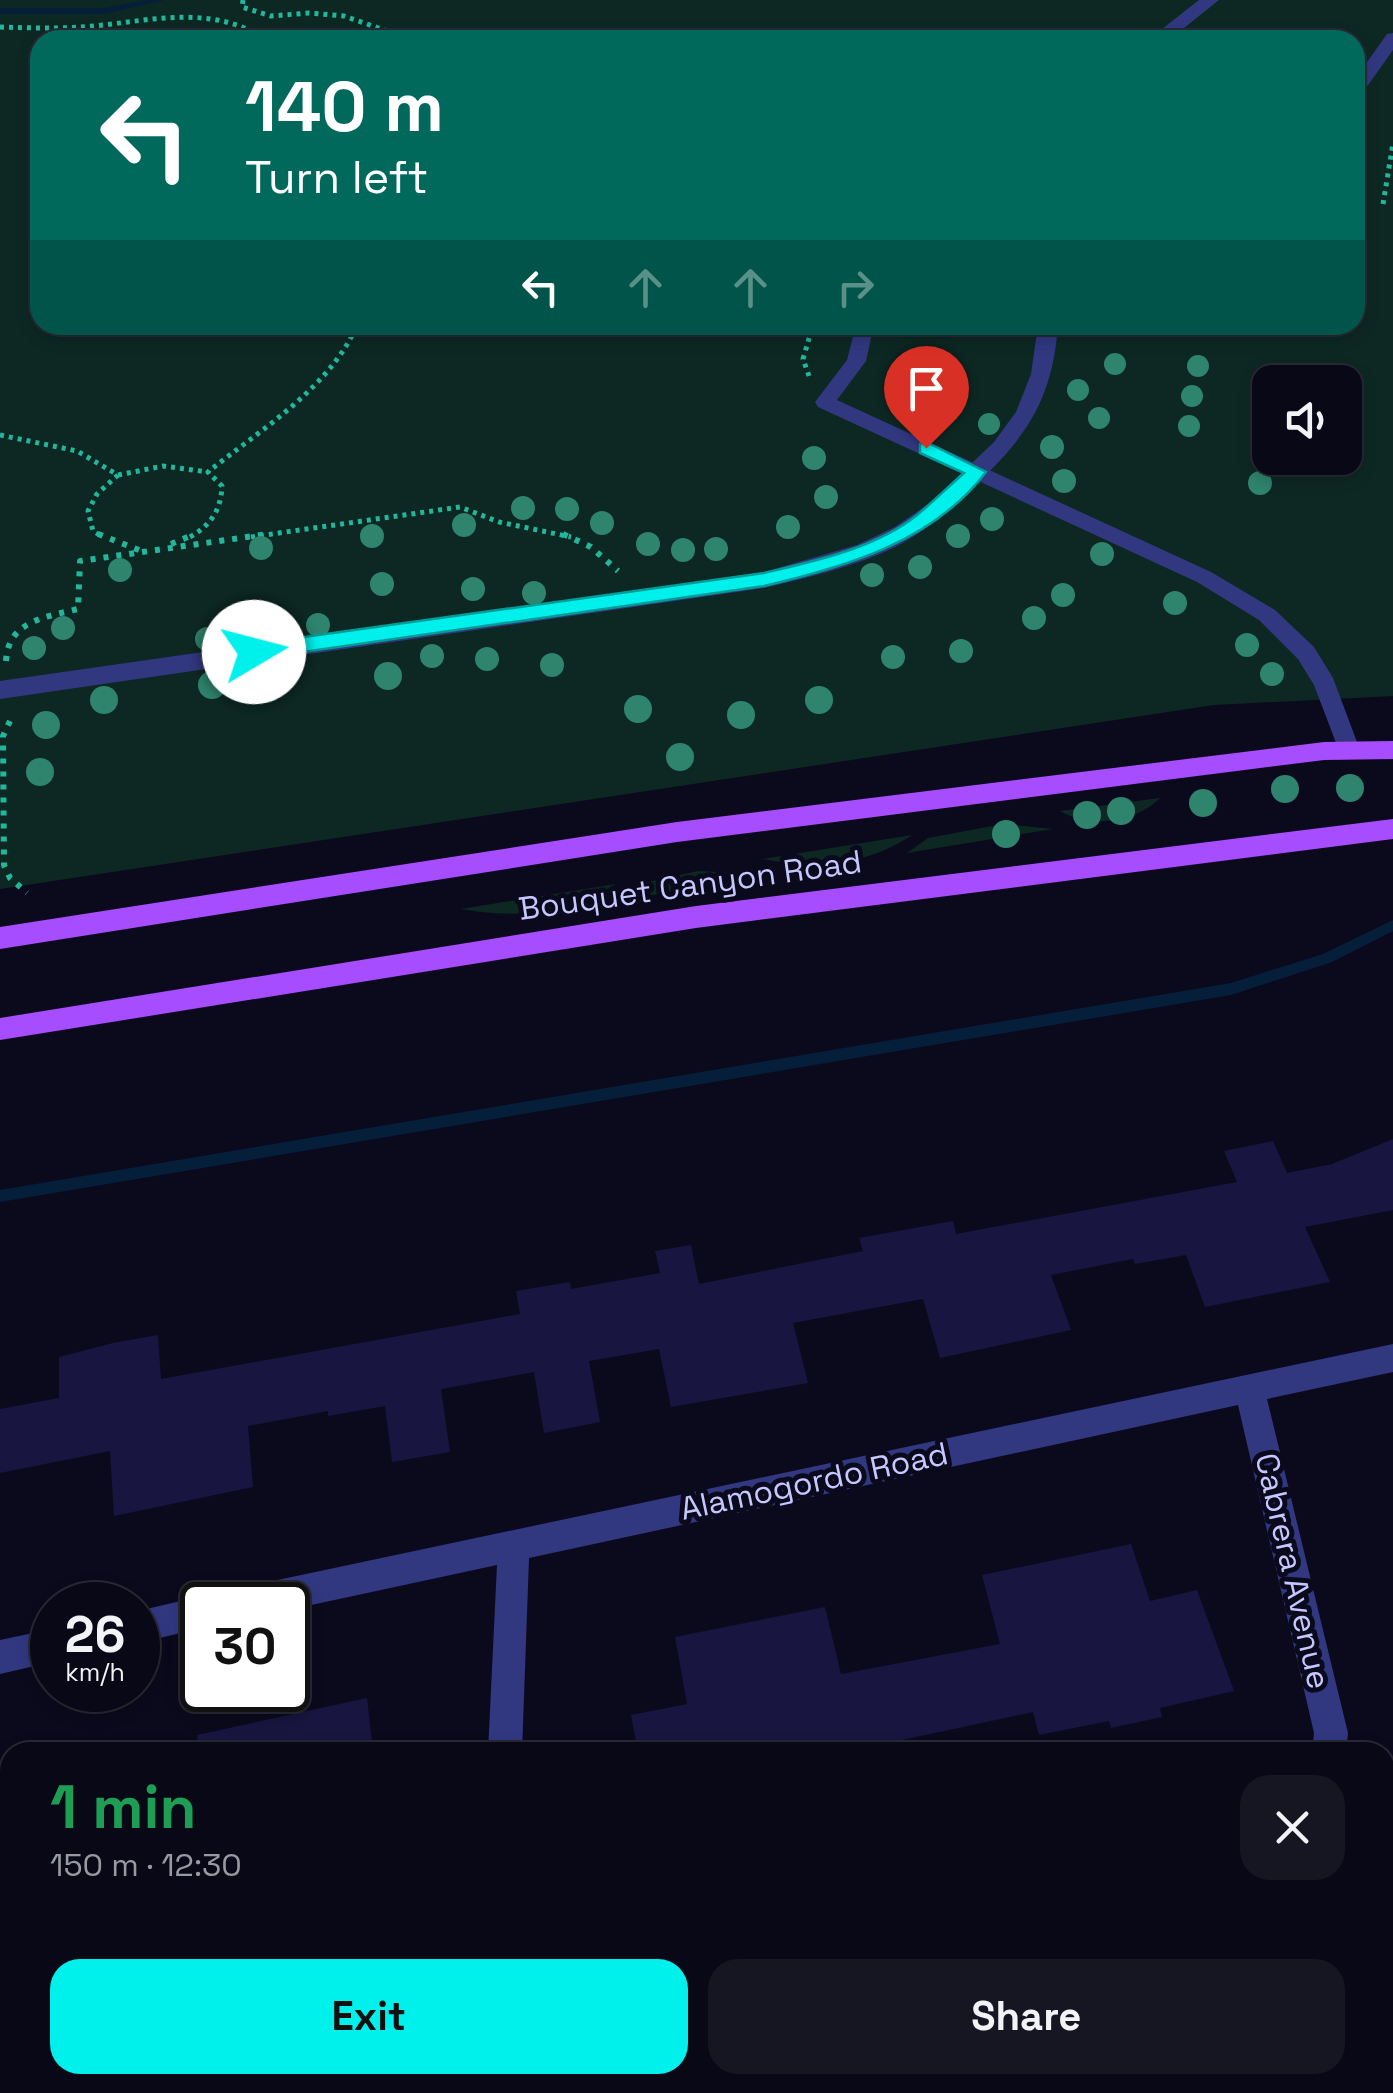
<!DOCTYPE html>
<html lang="en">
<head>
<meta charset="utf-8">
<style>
  :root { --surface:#080816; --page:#161623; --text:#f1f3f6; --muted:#989aa1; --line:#292935; --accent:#00f1eb }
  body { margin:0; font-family:"Space Grotesk",sans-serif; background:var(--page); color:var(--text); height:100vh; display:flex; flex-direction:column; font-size:38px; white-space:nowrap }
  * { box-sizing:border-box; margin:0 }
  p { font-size:32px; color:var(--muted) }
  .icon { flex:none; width:55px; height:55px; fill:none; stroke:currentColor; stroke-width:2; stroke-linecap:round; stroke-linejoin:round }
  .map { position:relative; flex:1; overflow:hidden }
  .details { position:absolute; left:0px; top:1742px; width:1395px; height:352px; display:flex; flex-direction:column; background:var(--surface); border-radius:30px 30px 0 0; box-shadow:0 5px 15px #0003,0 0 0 2px var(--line) }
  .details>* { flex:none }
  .hud { position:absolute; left:30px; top:30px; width:1335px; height:305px; border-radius:30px; box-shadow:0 5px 15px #0003,0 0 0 2px var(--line); background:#00695c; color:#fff; overflow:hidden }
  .buttons { position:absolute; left:1252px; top:365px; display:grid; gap:20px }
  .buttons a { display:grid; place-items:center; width:110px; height:110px; border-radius:20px; background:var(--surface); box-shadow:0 5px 15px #0003,0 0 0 2px var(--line); font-size:50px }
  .speed { position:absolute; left:30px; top:1582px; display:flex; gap:20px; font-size:50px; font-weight:700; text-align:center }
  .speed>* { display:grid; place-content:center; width:130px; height:130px; border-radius:50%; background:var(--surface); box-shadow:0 5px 15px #0003,0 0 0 2px var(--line); line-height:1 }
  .speed small { font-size:25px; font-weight:400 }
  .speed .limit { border:5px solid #111; border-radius:15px; background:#fff; color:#111 }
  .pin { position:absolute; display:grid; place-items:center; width:85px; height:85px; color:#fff; margin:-102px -42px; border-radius:50% 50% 50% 0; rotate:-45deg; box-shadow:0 0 10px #0007 }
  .pin .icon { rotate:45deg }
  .me { position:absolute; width:110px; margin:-55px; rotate:82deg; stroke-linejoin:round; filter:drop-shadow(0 0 8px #0008) }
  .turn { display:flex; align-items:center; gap:35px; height:210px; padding:0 50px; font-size:45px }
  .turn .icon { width:130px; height:130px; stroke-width:2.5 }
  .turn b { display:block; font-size:70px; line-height:85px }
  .lanes { display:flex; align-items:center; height:95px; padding:0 50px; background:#0003; justify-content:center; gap:50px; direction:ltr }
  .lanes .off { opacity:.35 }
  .round { display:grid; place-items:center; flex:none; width:105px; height:105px; border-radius:30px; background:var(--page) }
  .head { display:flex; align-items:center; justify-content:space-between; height:170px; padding:0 50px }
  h1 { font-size:60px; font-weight:700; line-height:75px; color:#1e9e55 }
  .action { display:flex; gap:20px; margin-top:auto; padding:20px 50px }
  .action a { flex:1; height:115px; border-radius:30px; background:var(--accent); color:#111; font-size:40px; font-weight:700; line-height:115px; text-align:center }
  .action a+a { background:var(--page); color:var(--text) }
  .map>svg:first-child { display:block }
</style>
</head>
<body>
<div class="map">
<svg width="1393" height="2093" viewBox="0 0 1393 2093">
  <rect width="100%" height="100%" fill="#0b0a1d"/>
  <g fill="#0d2823" fill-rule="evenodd">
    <path d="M0 0H1393V696L1214 705 0 889ZM40 40H1355V325H40ZM1270 382H1345V458H1270Z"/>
    <path d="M1160 798C1136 822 1090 829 1060 811Z"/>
    <polygon points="1003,824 1053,829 907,853 928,838"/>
    <path d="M912 835C867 865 816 870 763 859Z"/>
    <polygon points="698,871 755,874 762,878 608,902 639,884"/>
    <path d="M616 884C567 914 518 919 461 909Z"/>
  </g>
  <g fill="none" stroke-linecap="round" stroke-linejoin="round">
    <g fill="#051f3b" fill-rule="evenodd">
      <polygon points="147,0 165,0 104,14 0,14 0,8 104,8"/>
      <polygon points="1393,920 1393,931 1332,962 1231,995 0,1202 0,1190 1231,983 1323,954"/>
    </g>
  </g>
  <g fill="#181540">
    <polygon points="1393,1139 1393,1210 1305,1227 1330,1282 1205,1307 1186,1255 1135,1264 1133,1259 1051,1275 1071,1330 940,1358 923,1299 852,1312 793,1323 808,1383 671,1407 659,1349 589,1361 600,1422 544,1433 534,1372 441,1389 450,1452 392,1462 385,1406 328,1416 328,1411 248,1426 253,1487 114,1516 110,1451 0,1473 0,1409 59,1398 59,1357 113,1343 158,1335 161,1379 520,1314 516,1291 570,1282 571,1289 660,1273 655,1251 691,1245 699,1284 863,1251 859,1238 953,1221 956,1234 1237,1182 1224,1151 1273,1141 1287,1173 1332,1164"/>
    <polygon points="1131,1544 1150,1601 1197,1590 1234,1691 1160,1708 1162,1717 1111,1728 1109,1721 1039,1735 1033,1712 883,1744 885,1752 638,1752 631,1715 687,1704 675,1637 825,1607 841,1674 1000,1644 982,1575"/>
    <polygon points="367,1698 373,1752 199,1752 197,1735"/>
  </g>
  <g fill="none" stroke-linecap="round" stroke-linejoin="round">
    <g stroke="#23b69b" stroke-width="5" stroke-dasharray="4 5" stroke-linecap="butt">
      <polyline points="243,0 242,7 271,16 309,13 344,16 413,40"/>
      <path d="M0 27C31 28 62 29 94 26 155 20 212 4 267 40"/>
      <polyline points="315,40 327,40"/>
      <polyline points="1383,204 1393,143"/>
      <polyline points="809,376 803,359 813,325"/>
      <polyline points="0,435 77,451 118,475 97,494 88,511 93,531 103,537"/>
      <polyline points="118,475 163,466 208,472"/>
      <path d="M190 537C211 525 221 510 222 486L208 472C260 430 330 388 357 325"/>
      <polyline points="251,537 460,507 499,522 571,537"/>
    </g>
    <g stroke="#23b69b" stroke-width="6" stroke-dasharray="5 8" stroke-linecap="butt">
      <polyline points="98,534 139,550"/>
      <polyline points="563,534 591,547 618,571"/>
      <polyline points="171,544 195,534"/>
      <path d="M6 661C8 621 45 617 78 609L80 561 268 534"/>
      <polyline points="10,721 3,736 4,865 10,878 27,893"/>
    </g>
    <g fill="#313880" fill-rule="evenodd">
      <polygon points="1393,33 1393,50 1361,95 1355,96 1355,79 1387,34"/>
      <polygon points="856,325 874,325 866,361 837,400 1211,572 1275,610 1314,647 1333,678 1360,750 1357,756 1341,756 1314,685 1298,659 1259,620 1197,582 818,407 815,402 847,360"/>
    </g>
    <g fill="#313880" fill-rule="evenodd">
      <polygon points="1199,0 1219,0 1169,40 1148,40"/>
      <path d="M1038 325H1058C1052 406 1022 442 965 495 943 515 923 533 897 546 855 567 809 577 764 588L0 699V681L764 572 857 545 895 527 931 502 994 442 1016 412 1031 374Z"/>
      <polygon points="1393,1344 1393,1372 1267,1399 1348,1733 1346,1752 1312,1752 1314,1733 1238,1405 529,1558 522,1752 488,1752 497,1565 288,1610 288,1605 219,1605 223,1594 235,1589"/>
      <polygon points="202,1596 215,1605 202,1605 202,1628 138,1643 138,1611"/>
      <polygon points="52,1629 52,1662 0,1674 0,1640"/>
      <polygon points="460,2085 498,2085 496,2093 458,2093"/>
      <rect x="1277" y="2085" width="38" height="8"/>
    </g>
    <g fill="#a64dff" fill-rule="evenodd">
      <polygon points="1393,741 1393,759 1324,760 677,842 0,949 0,927 677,822 1324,742"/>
      <polygon points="1393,819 1393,839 696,928 0,1040 0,1018 696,906"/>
    </g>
  </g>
  <g fill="#2e846c">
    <circle cx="908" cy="364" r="11"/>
    <circle cx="1115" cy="364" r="11"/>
    <circle cx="1198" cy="366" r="11"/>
    <circle cx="1078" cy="390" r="11"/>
    <circle cx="1192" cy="396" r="11"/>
    <circle cx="902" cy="402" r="11"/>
    <circle cx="1099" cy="418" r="11"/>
    <circle cx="989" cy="424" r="11"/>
    <circle cx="1189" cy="426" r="11"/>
    <circle cx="1052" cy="447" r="12"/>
    <circle cx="814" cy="458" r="12"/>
    <circle cx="1064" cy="481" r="12"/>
    <circle cx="1260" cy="483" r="12"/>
    <circle cx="826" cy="497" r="12"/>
    <circle cx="523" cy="508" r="12"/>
    <circle cx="567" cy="509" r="12"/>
    <circle cx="992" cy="519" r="12"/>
    <circle cx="602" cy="523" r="12"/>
    <circle cx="464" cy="525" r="12"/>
    <circle cx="788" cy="527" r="12"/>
    <circle cx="372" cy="536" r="12"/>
    <circle cx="958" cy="536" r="12"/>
    <circle cx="648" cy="544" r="12"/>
    <circle cx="261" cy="548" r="12"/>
    <circle cx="716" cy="549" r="12"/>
    <circle cx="683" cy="550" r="12"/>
    <circle cx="1102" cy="554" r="12"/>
    <circle cx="920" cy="567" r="12"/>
    <circle cx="120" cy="570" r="12"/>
    <circle cx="872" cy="575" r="12"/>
    <circle cx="382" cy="584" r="12"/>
    <circle cx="473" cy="589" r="12"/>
    <circle cx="534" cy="593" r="12"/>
    <circle cx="1063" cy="595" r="12"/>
    <circle cx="1175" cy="603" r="12"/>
    <circle cx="264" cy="615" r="12"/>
    <circle cx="1034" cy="618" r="12"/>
    <circle cx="318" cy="625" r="12"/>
    <circle cx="63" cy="628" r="12"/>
    <circle cx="207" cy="639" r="12"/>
    <circle cx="1247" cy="645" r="12"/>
    <circle cx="34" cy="648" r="12"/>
    <circle cx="961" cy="651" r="12"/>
    <circle cx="432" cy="656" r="12"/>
    <circle cx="893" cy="657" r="12"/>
    <circle cx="487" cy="659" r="12"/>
    <circle cx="552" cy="665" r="12"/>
    <circle cx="1272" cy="674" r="12"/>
    <circle cx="388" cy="676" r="14"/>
    <circle cx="212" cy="685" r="14"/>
    <circle cx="268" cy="688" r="14"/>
    <circle cx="104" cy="700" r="14"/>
    <circle cx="819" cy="700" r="14"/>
    <circle cx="638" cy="709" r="14"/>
    <circle cx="741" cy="715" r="14"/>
    <circle cx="46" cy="725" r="14"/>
    <circle cx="680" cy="757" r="14"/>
    <circle cx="40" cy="772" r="14"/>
    <circle cx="1350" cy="788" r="14"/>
    <circle cx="1285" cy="789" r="14"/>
    <circle cx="1203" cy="803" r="14"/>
    <circle cx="1121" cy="811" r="14"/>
    <circle cx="1087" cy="815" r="14"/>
    <circle cx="1006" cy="834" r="14"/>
  </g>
  <path fill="#00f1eb" stroke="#009d99" stroke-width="2.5" d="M926 442 986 472C933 542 845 567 764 586L254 659 245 652 254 644 764 573C815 561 876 548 917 515 933 502 948 487 964 473L920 453V444Z"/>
  <g text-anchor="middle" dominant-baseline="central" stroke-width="10" stroke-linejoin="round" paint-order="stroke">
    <g font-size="32" fill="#c6c7ff" stroke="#0b0a1d">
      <text transform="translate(690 885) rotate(-8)">Bouquet Canyon Road</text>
      <text transform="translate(814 1481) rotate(-12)">Alamogordo Road</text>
      <text transform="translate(1293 1571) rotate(77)">Cabrera Avenue</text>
    </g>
  </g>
</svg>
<div class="buttons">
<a><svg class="icon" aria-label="sound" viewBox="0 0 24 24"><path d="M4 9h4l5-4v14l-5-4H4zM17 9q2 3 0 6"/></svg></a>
</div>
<div class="speed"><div>26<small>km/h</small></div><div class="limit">30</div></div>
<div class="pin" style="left:926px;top:448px;background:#d93025"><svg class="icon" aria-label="arrive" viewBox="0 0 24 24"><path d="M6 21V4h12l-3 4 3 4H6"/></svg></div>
<svg class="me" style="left:254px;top:652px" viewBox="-20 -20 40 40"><circle r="19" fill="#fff"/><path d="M0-13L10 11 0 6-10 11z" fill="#00f1eb"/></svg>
<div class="hud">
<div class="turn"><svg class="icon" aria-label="left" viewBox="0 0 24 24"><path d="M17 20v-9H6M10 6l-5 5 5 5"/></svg><div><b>140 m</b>Turn left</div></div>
<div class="lanes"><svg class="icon" aria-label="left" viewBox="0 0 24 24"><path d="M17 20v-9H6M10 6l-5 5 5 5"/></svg><svg class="icon off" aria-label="ahead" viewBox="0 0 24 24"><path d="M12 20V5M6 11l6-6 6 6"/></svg><svg class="icon off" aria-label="ahead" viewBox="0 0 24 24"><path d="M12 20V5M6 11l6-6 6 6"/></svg><svg class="icon off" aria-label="right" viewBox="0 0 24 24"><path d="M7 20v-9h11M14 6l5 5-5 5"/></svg></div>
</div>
<section class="details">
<div class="head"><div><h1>1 min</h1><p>150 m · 12:30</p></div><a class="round"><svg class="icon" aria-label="close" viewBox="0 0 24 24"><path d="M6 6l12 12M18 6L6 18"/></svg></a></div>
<div class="action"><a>Exit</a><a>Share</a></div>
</section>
</div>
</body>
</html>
